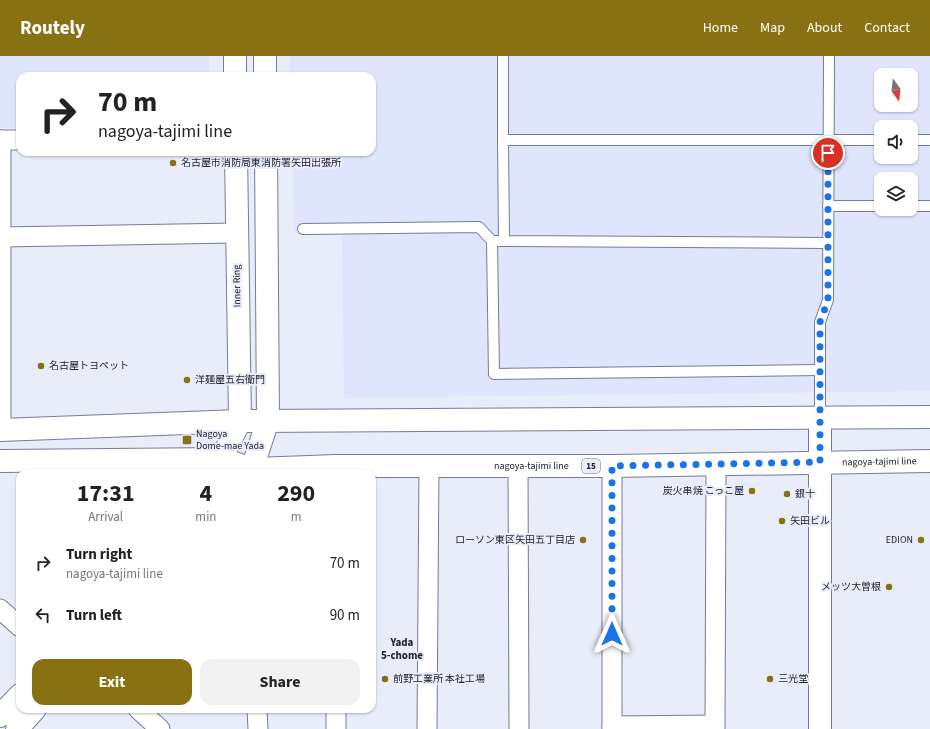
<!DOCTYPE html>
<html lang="en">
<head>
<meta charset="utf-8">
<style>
  :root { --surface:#fff; --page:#f2f2f2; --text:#222; --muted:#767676; --accent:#887113 }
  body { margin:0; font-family:"Source Sans 3","Noto Sans JP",sans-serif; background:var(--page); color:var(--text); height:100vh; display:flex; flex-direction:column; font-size:15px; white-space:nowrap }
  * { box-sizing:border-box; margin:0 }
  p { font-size:13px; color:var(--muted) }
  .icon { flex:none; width:22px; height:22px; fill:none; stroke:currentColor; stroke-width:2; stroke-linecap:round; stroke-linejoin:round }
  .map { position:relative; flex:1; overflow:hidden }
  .panel { position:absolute; left:16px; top:413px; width:360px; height:244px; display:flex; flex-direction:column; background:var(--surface); border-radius:12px; box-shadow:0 1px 3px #0004 }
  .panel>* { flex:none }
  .banner { position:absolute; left:16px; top:16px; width:360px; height:84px; border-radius:12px; box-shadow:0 1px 3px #0004; background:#fff; color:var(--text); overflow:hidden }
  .needle { width:26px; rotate:165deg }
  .tools { position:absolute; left:874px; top:12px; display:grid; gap:8px }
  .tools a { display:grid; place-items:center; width:44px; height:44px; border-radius:8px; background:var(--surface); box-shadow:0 1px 3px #0004; font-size:20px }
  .pin { position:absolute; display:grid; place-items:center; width:34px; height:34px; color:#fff; margin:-17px; border:2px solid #fff; border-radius:50%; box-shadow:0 1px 4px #0007 }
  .me { position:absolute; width:44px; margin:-22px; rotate:0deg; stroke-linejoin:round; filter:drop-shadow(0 0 3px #0008) }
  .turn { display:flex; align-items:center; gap:14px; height:84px; padding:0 16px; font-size:18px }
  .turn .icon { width:52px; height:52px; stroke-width:2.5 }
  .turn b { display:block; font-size:28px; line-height:34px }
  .eta { display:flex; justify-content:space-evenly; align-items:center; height:68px; text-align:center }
  .eta b { font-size:24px; font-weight:700; line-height:28px }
  .cta { display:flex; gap:8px; margin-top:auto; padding:8px 16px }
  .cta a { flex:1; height:46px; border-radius:12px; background:var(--accent); color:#fff; font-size:16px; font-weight:700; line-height:46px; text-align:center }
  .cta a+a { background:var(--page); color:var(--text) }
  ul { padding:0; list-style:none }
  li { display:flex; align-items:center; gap:12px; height:52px; padding:0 16px }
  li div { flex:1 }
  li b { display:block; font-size:15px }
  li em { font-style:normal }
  header { display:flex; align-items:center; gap:24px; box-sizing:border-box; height:56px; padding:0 20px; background:var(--accent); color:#fff }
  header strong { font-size:19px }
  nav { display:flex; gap:22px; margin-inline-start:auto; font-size:14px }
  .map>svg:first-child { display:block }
</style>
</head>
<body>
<header>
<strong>Routely</strong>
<nav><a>Home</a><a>Map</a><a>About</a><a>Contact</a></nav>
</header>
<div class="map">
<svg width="930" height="673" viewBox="0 0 930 673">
  <rect width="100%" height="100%" fill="#e9ecf9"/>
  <g fill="#dfe5fd" fill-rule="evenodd">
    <polygon points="0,0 209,0 209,20 20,20 20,72 0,72"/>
    <path d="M290 0H930V335L344 342 342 177H294L292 96H372V20H290ZM881 19H911V49H881ZM881 71H911V101H881ZM881 123H911V153H881Z"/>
  </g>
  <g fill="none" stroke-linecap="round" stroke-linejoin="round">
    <g stroke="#757c99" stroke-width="12">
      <g id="service">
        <polyline points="503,0 503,84 881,84"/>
        <polyline points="503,84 504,185 828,187"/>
        <polyline points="911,84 930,84"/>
        <polyline points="828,150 881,150"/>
        <polyline points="911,150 930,150"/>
        <polyline points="303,173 479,171 492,185"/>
        <polyline points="504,185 492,185 494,318 820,314"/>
        <polyline points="820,362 820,266 828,244 829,0"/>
      </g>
    </g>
    <g stroke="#757c99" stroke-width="21">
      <g id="minor">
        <polyline points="0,84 20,84"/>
        <polyline points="1,84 1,374"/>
        <polyline points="1,181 236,177"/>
        <polyline points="518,410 519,673"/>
        <polyline points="0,553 20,571"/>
        <polyline points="138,653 160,673"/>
        <polyline points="257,653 258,673"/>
        <polyline points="336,653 336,673"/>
        <polyline points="612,670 715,669"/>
        <polyline points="427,673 429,410"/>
        <polyline points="612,673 612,410"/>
        <polyline points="715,673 716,408"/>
      </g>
    </g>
    <g stroke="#757c99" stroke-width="24">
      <g id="tertiary">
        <polyline points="0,374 240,365"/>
        <polyline points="0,405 222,403"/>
        <polyline points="820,673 820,362"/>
      </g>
    </g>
    <g stroke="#757c99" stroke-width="24">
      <g id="primary">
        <polyline points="235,0 235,20"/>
        <polyline points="265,0 265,20"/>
        <polyline points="240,365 930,361"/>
        <path id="s1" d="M222 403 252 413 336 410H612L930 405"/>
        <polyline points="214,417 240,365 236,96"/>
        <polyline points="249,417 252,413 268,364 266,96"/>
        <polyline points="0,660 20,639"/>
        <polyline points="17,673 35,653"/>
      </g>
    </g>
    <use href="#service" stroke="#fff" stroke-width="10"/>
    <use href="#minor" stroke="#fff" stroke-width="19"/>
    <use href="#tertiary" stroke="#fff" stroke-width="22"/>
    <use href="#primary" stroke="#fff" stroke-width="22"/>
  </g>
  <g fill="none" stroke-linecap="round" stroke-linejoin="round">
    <polyline stroke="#1a73e8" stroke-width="7" stroke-dasharray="0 12.6" points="612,578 612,410 820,406 820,266 828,244 828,97"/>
  </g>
  <g fill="#887113" stroke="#e9ecf9" stroke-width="1.5">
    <circle cx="173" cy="107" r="4"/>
    <circle cx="41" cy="310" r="4"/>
    <circle cx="187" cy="324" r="4"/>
    <rect x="182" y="379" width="10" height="10" rx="2"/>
    <circle cx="752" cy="435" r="4"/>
    <circle cx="787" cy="438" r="4"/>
    <circle cx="782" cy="465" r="4"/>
    <circle cx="583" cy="484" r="4"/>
    <circle cx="921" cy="484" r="4"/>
    <circle cx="889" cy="531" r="4"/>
    <circle cx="385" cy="623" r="4"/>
    <circle cx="770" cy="623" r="4"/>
  </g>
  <g text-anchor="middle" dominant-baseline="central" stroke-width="4" stroke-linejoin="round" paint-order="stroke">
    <rect fill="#e9ecf9" stroke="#5d5f6c" stroke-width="1" x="582" y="403" width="18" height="14" rx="3"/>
    <g font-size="9" font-weight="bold" fill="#21232f">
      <text x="591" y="410">15</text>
    </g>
    <g font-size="10" fill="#21232f" stroke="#e9ecf9" text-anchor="start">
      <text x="181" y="107">名古屋市消防局東消防署矢田出張所</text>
      <text x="49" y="310">名古屋トヨペット</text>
      <text x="195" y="324">洋麺屋五右衛門</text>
      <text x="196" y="378">Nagoya<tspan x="196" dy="12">Dome-mae Yada</tspan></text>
      <text x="744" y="435" text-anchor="end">炭火串焼 こっこ屋</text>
      <text x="795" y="438">銀十</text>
      <text x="790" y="465">矢田ビル</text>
      <text x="575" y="484" text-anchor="end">ローソン東区矢田五丁目店</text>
      <text x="913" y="484" text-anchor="end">EDION</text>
      <text x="881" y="531" text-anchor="end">メッツ大曽根</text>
      <text x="393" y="623">前野工業所 本社工場</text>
      <text x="778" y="623">三光堂</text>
    </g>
    <g font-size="10" fill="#21232f" stroke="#e9ecf9">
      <text transform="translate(237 230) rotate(-91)">Inner Ring</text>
      <text stroke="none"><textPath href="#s1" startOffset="659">nagoya-tajimi line</textPath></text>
      <text stroke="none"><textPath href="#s1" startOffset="311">nagoya-tajimi line</textPath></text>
    </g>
    <g font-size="11" font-weight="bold" fill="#21232f" stroke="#e9ecf9">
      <text x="402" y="586">Yada<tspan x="402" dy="13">5-chome</tspan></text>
    </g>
  </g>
</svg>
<div class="tools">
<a><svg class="needle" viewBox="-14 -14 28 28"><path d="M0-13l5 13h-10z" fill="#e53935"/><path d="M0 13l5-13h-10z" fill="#767676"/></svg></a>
<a><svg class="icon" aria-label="sound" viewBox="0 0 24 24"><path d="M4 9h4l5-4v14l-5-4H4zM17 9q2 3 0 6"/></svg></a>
<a><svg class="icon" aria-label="layers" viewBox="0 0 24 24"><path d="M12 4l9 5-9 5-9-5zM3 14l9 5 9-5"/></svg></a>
</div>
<div class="pin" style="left:828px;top:97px;background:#d93025"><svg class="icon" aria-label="arrive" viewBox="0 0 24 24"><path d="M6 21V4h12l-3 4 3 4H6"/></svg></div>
<svg class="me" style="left:612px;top:578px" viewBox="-20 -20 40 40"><path d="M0-17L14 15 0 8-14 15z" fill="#1a73e8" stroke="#fff" stroke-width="4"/></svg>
<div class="banner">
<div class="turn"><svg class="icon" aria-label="right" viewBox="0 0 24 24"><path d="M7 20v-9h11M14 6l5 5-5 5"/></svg><div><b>70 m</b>nagoya-tajimi line</div></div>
</div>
<section class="panel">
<div class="eta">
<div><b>17:31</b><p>Arrival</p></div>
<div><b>4</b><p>min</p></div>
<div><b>290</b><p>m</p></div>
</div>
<ul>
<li><svg class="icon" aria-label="right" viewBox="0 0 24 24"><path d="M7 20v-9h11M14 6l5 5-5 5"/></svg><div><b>Turn right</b><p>nagoya-tajimi line</p></div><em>70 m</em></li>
<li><svg class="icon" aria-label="left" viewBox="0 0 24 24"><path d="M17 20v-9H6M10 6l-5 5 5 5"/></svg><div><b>Turn left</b></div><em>90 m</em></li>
</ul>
<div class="cta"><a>Exit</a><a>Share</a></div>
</section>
</div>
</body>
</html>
